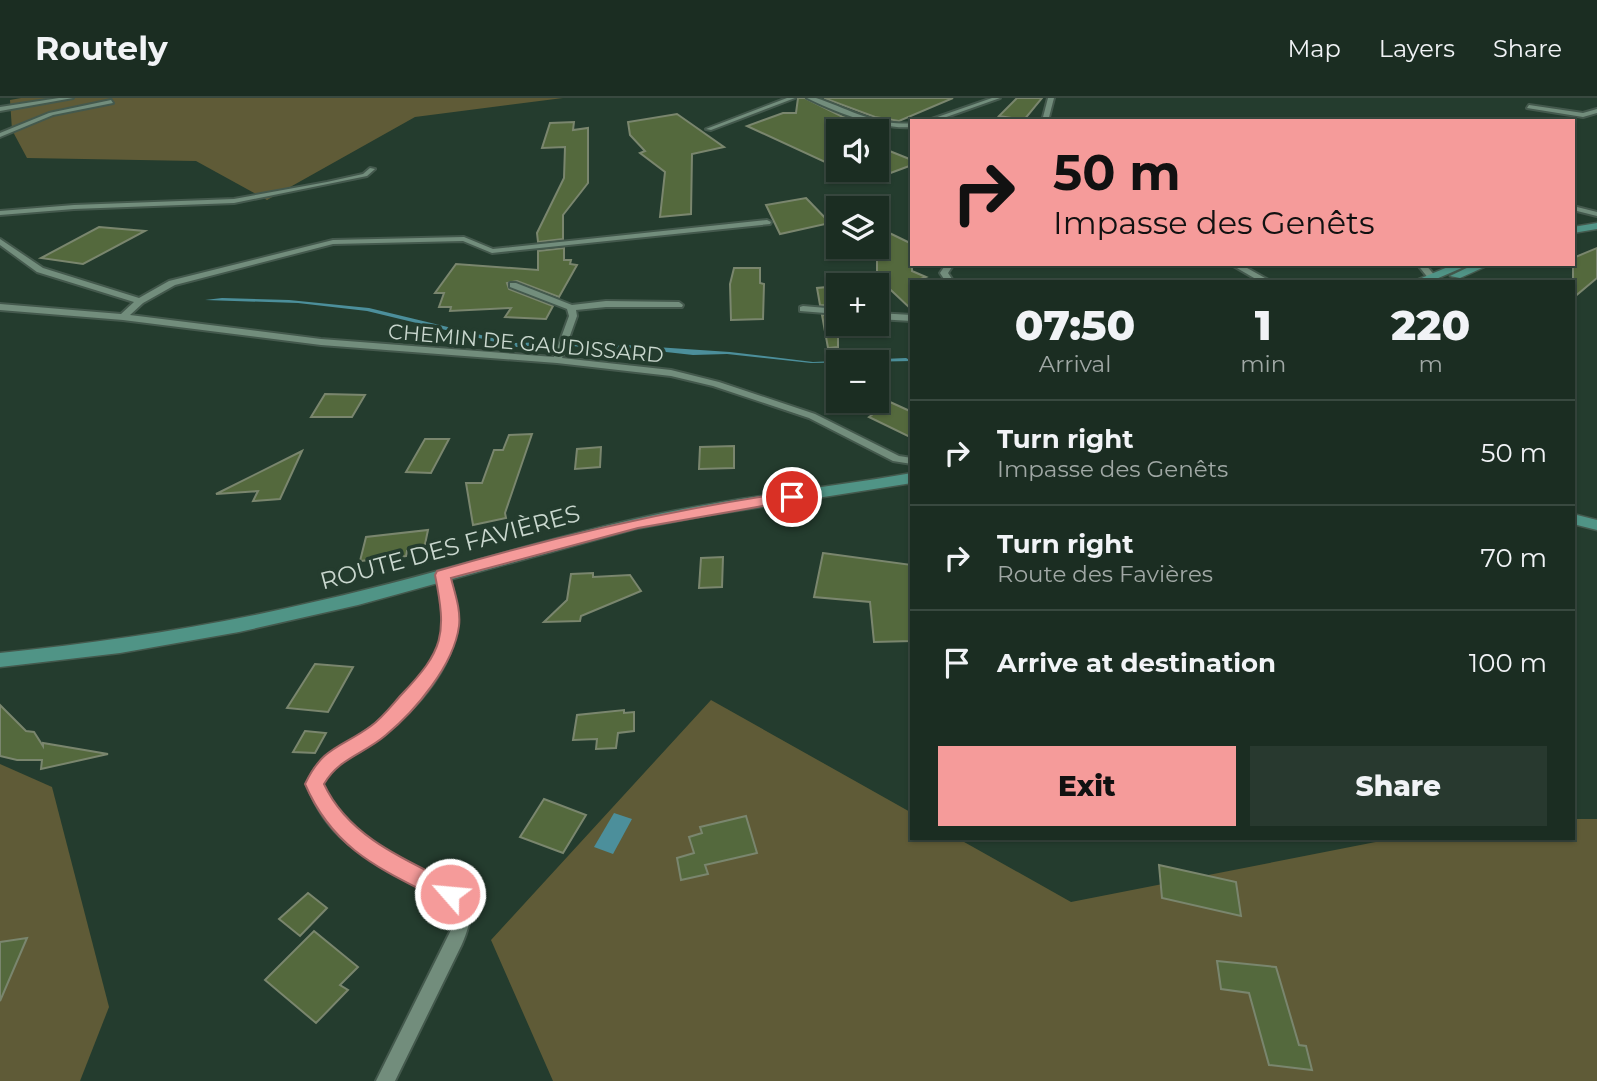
<!DOCTYPE html>
<html lang="en">
<head>
<meta charset="utf-8">
<style>
  :root { --surface:#1b2d22; --page:#28392f; --text:#f1f3f6; --muted:#a0a8a5; --line:#394940; --accent:#f59b9a }
  body { margin:0; font-family:Montserrat,sans-serif; background:var(--page); color:var(--text); height:100vh; display:flex; flex-direction:column; font-size:26px; white-space:nowrap }
  * { box-sizing:border-box; margin:0 }
  p { font-size:23px; color:var(--muted) }
  .icon { flex:none; width:38px; height:38px; fill:none; stroke:currentColor; stroke-width:2; stroke-linecap:round; stroke-linejoin:round }
  .map { position:relative; flex:1; overflow:hidden }
  .drawer { position:absolute; left:910px; top:182px; width:665px; height:560px; display:flex; flex-direction:column; background:var(--surface); border-radius:0px; box-shadow:0 2px 5px #0004,0 0 0 2px var(--line) }
  .drawer>* { flex:none }
  .top-card { position:absolute; left:910px; top:21px; width:665px; height:147px; border-radius:0px; box-shadow:0 2px 5px #0004,0 0 0 2px var(--line); background:#f59b9a; color:#111; overflow:hidden }
  .buttons { position:absolute; left:826px; top:21px; display:grid; gap:14px }
  .buttons a { display:grid; place-items:center; width:63px; height:63px; border-radius:0px; background:var(--surface); box-shadow:0 2px 5px #0004,0 0 0 2px var(--line); font-size:35px }
  .pin { position:absolute; display:grid; place-items:center; width:60px; height:60px; color:#fff; margin:-30px; border:4px solid #fff; border-radius:50%; box-shadow:0 2px 7px #0007 }
  .me { position:absolute; width:77px; margin:-38px; rotate:297deg; stroke-linejoin:round; filter:drop-shadow(0 0 5px #0008) }
  .turn { display:flex; align-items:center; gap:24px; height:147px; padding:0 28px; font-size:32px }
  .turn .icon { width:91px; height:91px; stroke-width:2.5 }
  .turn b { display:block; font-size:49px; line-height:60px }
  .eta { display:flex; justify-content:space-evenly; align-items:center; height:119px; text-align:center }
  .eta b { font-size:42px; font-weight:800; line-height:49px }
  .button { display:flex; gap:14px; margin-top:auto; padding:14px 28px }
  .button a { flex:1; height:80px; border-radius:0px; background:var(--accent); color:#111; font-size:28px; font-weight:800; line-height:80px; text-align:center }
  .button a+a { background:var(--page); color:var(--text) }
  ul { padding:0; list-style:none }
  li { display:flex; align-items:center; gap:21px; height:105px; padding:0 28px; border-top:2px solid var(--line) }
  li div { flex:1 }
  li b { display:block; font-size:26px }
  li em { font-style:normal }
  header { display:flex; align-items:center; gap:42px; box-sizing:border-box; height:98px; padding:0 35px; background:var(--surface); border-bottom:2px solid var(--line) }
  header strong { font-size:33px }
  nav { display:flex; gap:38px; margin-inline-start:auto; font-size:24px }
  .map>svg:first-child { display:block }
</style>
</head>
<body>
<header>
<strong>Routely</strong>
<nav><a>Map</a><a>Layers</a><a>Share</a></nav>
</header>
<div class="map">
<svg width="1597" height="983" viewBox="0 0 1597 983">
  <rect width="100%" height="100%" fill="#243c2e"/>
  <g fill="#5f5b37">
    <polygon points="21,0 563,0 415,19 267,102 196,63 27,60 12,32 10,2"/>
    <polygon points="711,602 912,715 912,740 957,740 1071,804 1396,740 1573,740 1573,721 1597,721 1597,983 553,983 491,842"/>
    <polygon points="0,666 52,689 109,909 80,983 0,983"/>
  </g>
  <g fill="#4c8f9b">
    <polygon points="222,200 289,202 369,210 514,245 560,244 605,248 626,247 730,254 813,264 906,260 912,263 811,265 727,256 693,257 630,250 600,251 554,246 516,249 367,213 298,205 205,202"/>
    <polygon points="614,715 632,721 613,756 594,749"/>
  </g>
  <g fill="#54693d" stroke="#7a866e" stroke-width="2">
    <polygon points="798,0 805,0 843,19 886,30 877,35 838,33 838,70 747,28 783,15 796,15"/>
    <polygon points="824,0 953,0 899,23 875,19"/>
    <polygon points="1017,0 1042,0 1024,22 999,18"/>
    <polygon points="677,16 724,49 692,56 691,116 660,119 665,74 640,55 645,53 630,37 628,24"/>
    <polygon points="574,24 573,32 588,30 588,85 563,117 563,141 538,144 537,135 564,80 565,49 542,50 550,25"/>
    <polygon points="877,48 912,62 912,67 877,80 877,78 863,82 841,72 877,72"/>
    <polygon points="806,100 830,125 780,136 766,107"/>
    <polygon points="99,129 145,133 83,166 41,160"/>
    <polygon points="877,129 912,146 912,173 926,179 912,184 912,212 877,179"/>
    <polygon points="564,150 564,162 571,162 570,166 577,167 559,199 517,183 507,185 509,191 553,208 546,221 505,219 511,210 450,213 451,209 439,209 444,195 435,195 456,166 538,172 538,153"/>
    <polygon points="1597,150 1597,180 1573,200 1573,160"/>
    <polygon points="734,170 760,170 760,185 764,186 763,221 731,222 730,186"/>
    <polygon points="838,188 838,208 820,207 817,190"/>
    <polygon points="822,217 838,218 838,249 828,250"/>
    <polygon points="325,296 365,297 352,319 311,319"/>
    <polygon points="890,304 912,314 912,340 869,319"/>
    <polygon points="532,336 505,415 506,420 473,427 466,385 482,385 494,352 503,352 509,337"/>
    <polygon points="425,341 449,341 431,375 406,374"/>
    <polygon points="734,348 734,370 699,371 700,349"/>
    <polygon points="601,349 600,369 575,371 577,351"/>
    <polygon points="302,353 280,401 253,403 258,393 216,396"/>
    <polygon points="428,432 424,451 407,453 406,458 360,463 366,439"/>
    <polygon points="823,455 912,467 912,543 874,544 870,504 814,499"/>
    <polygon points="723,459 722,489 699,490 701,460"/>
    <polygon points="593,475 593,479 630,477 641,493 581,518 580,523 544,524 567,502 571,476"/>
    <polygon points="315,566 353,569 328,614 287,610"/>
    <polygon points="0,607 26,633 34,634 43,648 43,645 108,656 41,671 42,662 17,662 0,658"/>
    <polygon points="624,612 624,615 634,614 634,633 618,635 616,650 596,651 597,641 573,642 577,617"/>
    <polygon points="305,633 326,635 315,655 293,654"/>
    <polygon points="544,701 586,717 563,755 520,739"/>
    <polygon points="746,718 757,755 705,767 708,776 681,782 677,760 694,755 689,739 702,735 700,729"/>
    <polygon points="1159,767 1236,784 1241,818 1162,800"/>
    <polygon points="308,795 327,810 300,838 279,821"/>
    <polygon points="314,833 358,869 340,887 348,892 316,925 265,882"/>
    <polygon points="27,840 0,903 0,844"/>
    <polygon points="1217,863 1276,869 1299,947 1306,948 1312,972 1269,967 1249,895 1221,891"/>
  </g>
  <g fill="none" stroke-linecap="round" stroke-linejoin="round">
    <g stroke="#44594d" stroke-width="4">
      <g id="minor">
        <polygon points="59,0 73,0 0,13 0,9"/>
        <polygon points="787,0 795,0 711,32 706,31"/>
        <path d="M807 0H816C847 10 877 29 912 25V29C881 32 835 14 807 0Z"/>
        <polygon points="992,0 1000,0 935,23 926,23"/>
        <polygon points="1048,0 1054,0 1048,23 1042,23"/>
        <polygon points="111,2 113,5 53,17 0,39 0,35 49,15"/>
        <polygon points="1529,7 1583,15 1597,11 1597,15 1583,19 1527,10"/>
        <polygon points="370,70 375,71 367,78 234,105 74,111 0,117 0,113 74,107 234,101 327,84 363,76"/>
        <polygon points="1573,108 1597,114 1597,118 1573,112"/>
        <polygon points="767,122 771,124 770,126 492,155 463,143 333,146 175,187 143,205 130,217 321,241 554,259 569,218 567,211 510,189 510,185 516,185 572,207 606,203 679,204 683,207 682,209 606,209 576,212 577,218 562,260 671,272 719,284 815,316 899,358 912,360 912,366 893,363 809,320 713,288 671,278 557,265 321,247 123,222 0,212 0,206 121,216 134,204 37,174 0,147 0,141 43,170 139,200 169,183 333,142 464,139 493,151"/>
        <polygon points="946,166 954,166 948,175 954,184 946,184 940,175"/>
        <polygon points="1230,166 1240,166 1272,184 1261,184"/>
        <polygon points="1417,166 1425,166 1436,179 1435,181 1429,181"/>
        <polygon points="803,208 838,211 838,216 800,213 800,209"/>
        <polygon points="877,215 912,217 912,223 877,221"/>
        <path d="M443 473 449 477C452 491 458 505 457 520 456 573 408 621 366 649 350 660 330 666 321 686 339 731 382 753 423 773 434 779 446 783 457 791 475 808 471 825 462 846L395 983H376L450 834C455 819 455 809 441 799 384 765 332 755 307 686 318 659 333 655 356 640 396 614 443 570 445 519 445 505 440 491 437 477Z"/>
      </g>
    </g>
    <g stroke="#44594d" stroke-width="3">
      <g id="major">
        <polygon points="1597,125 1597,131 1573,135 1573,129"/>
        <polygon points="1455,166 1471,166 1429,184 1412,184"/>
        <polygon points="1475,166 1491,166 1460,180 1450,178"/>
        <path d="M912 375V385L704 418 635 431 358 507 239 534 120 555 0 569V555C107 544 213 528 318 503 425 479 529 445 635 421 726 400 820 391 912 375Z"/>
        <polygon points="1573,416 1597,422 1597,432 1573,426"/>
      </g>
    </g>
    <use href="#minor" fill="#728d7c" fill-rule="evenodd"/>
    <use href="#major" fill="#509486" fill-rule="evenodd"/>
  </g>
  <path fill="#f59b9a" stroke="#9f6564" stroke-width="2" d="M792 394 799 399 797 402 638 430 451 480C455 496 461 512 459 528 454 567 415 613 386 637 364 656 339 660 324 686 349 740 408 763 458 788L461 796 458 803 450 806 443 803C381 771 334 753 305 686 323 648 341 650 371 628 382 620 392 607 401 597 444 552 447 537 435 477L437 473C554 439 672 411 792 394Z"/>
  <g text-anchor="middle" dominant-baseline="central" stroke-width="7" stroke-linejoin="round" paint-order="stroke">
    <g font-size="21" fill="#c9d7ce" stroke="#243c2e">
      <text transform="translate(526 245) rotate(5)">CHEMIN DE GAUDISSARD</text>
    </g>
    <g font-size="24" fill="#c9d7ce" stroke="#243c2e">
      <text transform="translate(450 449) rotate(-15)">ROUTE DES FAVIÈRES</text>
    </g>
  </g>
</svg>
<div class="buttons">
<a><svg class="icon" aria-label="sound" viewBox="0 0 24 24"><path d="M4 9h4l5-4v14l-5-4H4zM17 9q2 3 0 6"/></svg></a>
<a><svg class="icon" aria-label="layers" viewBox="0 0 24 24"><path d="M12 4l9 5-9 5-9-5zM3 14l9 5 9-5"/></svg></a>
<a>+</a>
<a>−</a>
</div>
<div class="pin" style="left:792px;top:399px;background:#d93025"><svg class="icon" aria-label="arrive" viewBox="0 0 24 24"><path d="M6 21V4h12l-3 4 3 4H6"/></svg></div>
<svg class="me" style="left:450px;top:796px" viewBox="-20 -20 40 40"><circle r="17" fill="#f59b9a" stroke="#fff" stroke-width="3"/><path d="M0-11L8 9 0 5-8 9z" fill="#fff"/></svg>
<div class="top-card">
<div class="turn"><svg class="icon" aria-label="right" viewBox="0 0 24 24"><path d="M7 20v-9h11M14 6l5 5-5 5"/></svg><div><b>50 m</b>Impasse des Genêts</div></div>
</div>
<section class="drawer">
<div class="eta">
<div><b>07:50</b><p>Arrival</p></div>
<div><b>1</b><p>min</p></div>
<div><b>220</b><p>m</p></div>
</div>
<ul>
<li><svg class="icon" aria-label="right" viewBox="0 0 24 24"><path d="M7 20v-9h11M14 6l5 5-5 5"/></svg><div><b>Turn right</b><p>Impasse des Genêts</p></div><em>50 m</em></li>
<li><svg class="icon" aria-label="right" viewBox="0 0 24 24"><path d="M7 20v-9h11M14 6l5 5-5 5"/></svg><div><b>Turn right</b><p>Route des Favières</p></div><em>70 m</em></li>
<li><svg class="icon" aria-label="arrive" viewBox="0 0 24 24"><path d="M6 21V4h12l-3 4 3 4H6"/></svg><div><b>Arrive at destination</b></div><em>100 m</em></li>
</ul>
<div class="button"><a>Exit</a><a>Share</a></div>
</section>
</div>
</body>
</html>
